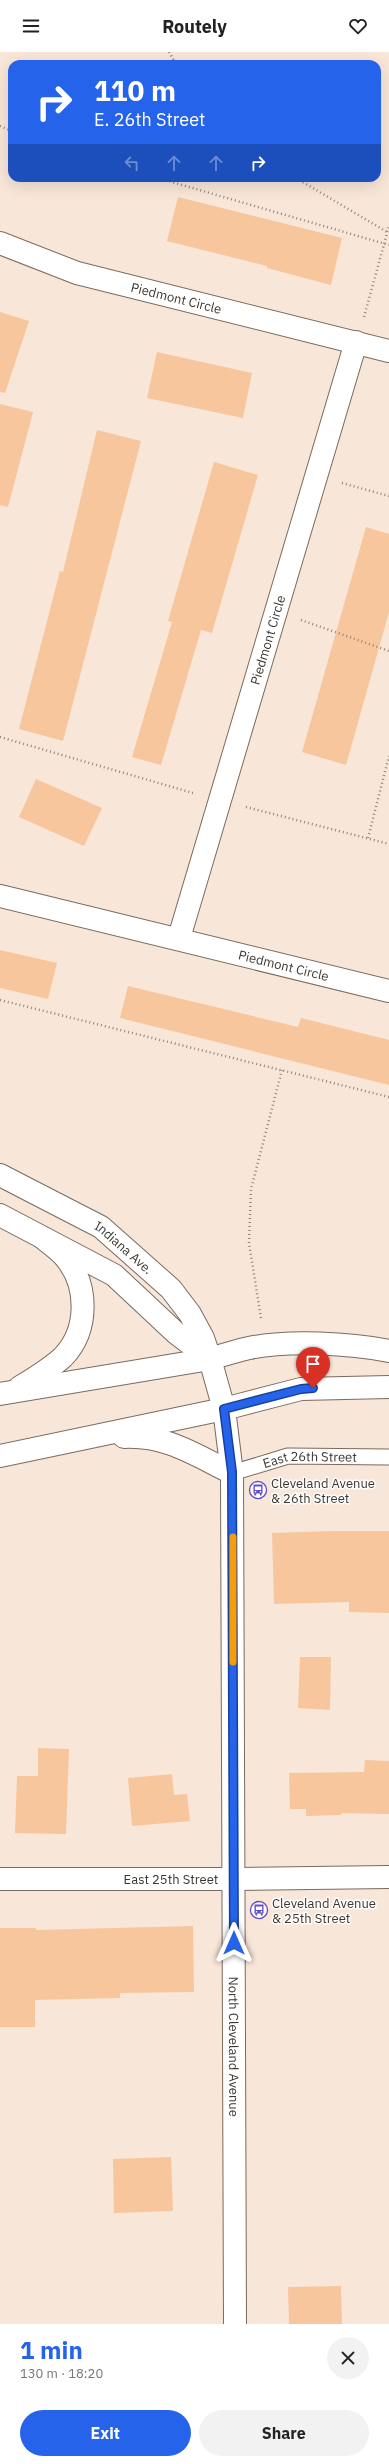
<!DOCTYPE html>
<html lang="en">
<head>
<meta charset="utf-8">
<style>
  :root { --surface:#fff; --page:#f2f2f2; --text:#222; --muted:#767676; --accent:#2563eb }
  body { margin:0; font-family:"IBM Plex Sans",sans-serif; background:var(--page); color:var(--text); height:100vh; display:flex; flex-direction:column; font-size:15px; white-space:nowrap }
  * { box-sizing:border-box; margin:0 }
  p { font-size:13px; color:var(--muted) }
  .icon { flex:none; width:22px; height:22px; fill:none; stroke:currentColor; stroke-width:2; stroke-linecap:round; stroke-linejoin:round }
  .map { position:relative; height:2272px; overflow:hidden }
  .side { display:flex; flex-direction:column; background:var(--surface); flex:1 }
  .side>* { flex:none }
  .guide { position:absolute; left:8px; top:8px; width:373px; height:122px; border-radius:12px; box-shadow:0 4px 16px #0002; background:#2563eb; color:#fff; overflow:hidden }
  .pin { position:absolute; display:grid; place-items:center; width:34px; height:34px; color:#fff; margin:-41px -17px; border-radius:50% 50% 50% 0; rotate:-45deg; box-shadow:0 0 4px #0007 }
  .pin .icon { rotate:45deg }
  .me { position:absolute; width:44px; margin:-22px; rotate:0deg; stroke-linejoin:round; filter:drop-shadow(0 0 3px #0008) }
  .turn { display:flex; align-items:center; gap:14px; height:84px; padding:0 20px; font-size:18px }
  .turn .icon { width:52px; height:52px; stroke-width:2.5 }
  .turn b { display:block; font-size:28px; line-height:34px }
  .lanes { display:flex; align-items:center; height:38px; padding:0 20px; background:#0003; justify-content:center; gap:20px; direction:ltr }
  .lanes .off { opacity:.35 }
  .round { display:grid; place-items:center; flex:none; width:42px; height:42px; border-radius:21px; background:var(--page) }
  .head { display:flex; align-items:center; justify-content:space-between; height:68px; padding:0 20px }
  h1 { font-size:24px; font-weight:800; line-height:30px; color:var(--accent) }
  .primary-button { display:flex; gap:8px; margin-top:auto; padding:8px 20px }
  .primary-button a { flex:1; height:46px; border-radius:24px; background:var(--accent); color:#fff; font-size:16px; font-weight:800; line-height:46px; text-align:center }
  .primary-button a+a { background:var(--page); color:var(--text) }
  header { display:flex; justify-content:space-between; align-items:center; height:52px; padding:0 20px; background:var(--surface); font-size:18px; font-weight:800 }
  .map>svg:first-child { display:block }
</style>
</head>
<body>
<header><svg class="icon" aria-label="menu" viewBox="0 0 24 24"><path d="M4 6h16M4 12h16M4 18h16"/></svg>Routely<svg class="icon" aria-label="heart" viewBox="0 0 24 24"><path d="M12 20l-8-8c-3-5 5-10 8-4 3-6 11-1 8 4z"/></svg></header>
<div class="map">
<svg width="389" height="2272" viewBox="0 0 389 2272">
  <rect width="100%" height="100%" fill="#f8e6d8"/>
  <g fill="#f8c69c">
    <polygon points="178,145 342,186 331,233 267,216 267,214 167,189"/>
    <polygon points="0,260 29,269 5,341 0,340"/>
    <polygon points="157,300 252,321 243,366 147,346"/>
    <polygon points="0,352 33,360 8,455 0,453"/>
    <polygon points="97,378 141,389 63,689 19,677 60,519 63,520"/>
    <polygon points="214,410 258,423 212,581 201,578 161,713 132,705 172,570 168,569"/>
    <polygon points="366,475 389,482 389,560 346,713 302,700"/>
    <polygon points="36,727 102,756 84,794 19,765"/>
    <polygon points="0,898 57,911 48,947 0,936"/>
    <polygon points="128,934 298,975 301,966 389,988 389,1033 120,966"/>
    <polygon points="333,1479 389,1479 389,1561 349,1560 349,1550 274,1552 272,1481"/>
    <polygon points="300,1605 331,1605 330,1658 298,1656"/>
    <polygon points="38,1696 69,1697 66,1782 15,1781 17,1724 38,1724"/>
    <polygon points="365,1708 389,1709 389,1762 341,1761 341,1763 306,1764 306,1757 290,1757 289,1721 364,1720"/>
    <polygon points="172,1722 174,1743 187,1742 190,1769 132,1774 128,1726"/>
    <polygon points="193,1874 194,1940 120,1941 120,1946 35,1948 35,1975 0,1975 0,1876 36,1876 36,1878"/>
    <polygon points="171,2105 173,2159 114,2161 113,2107"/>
    <polygon points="341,2234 342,2272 289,2272 288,2235"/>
  </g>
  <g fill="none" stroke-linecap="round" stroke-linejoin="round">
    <g stroke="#7a6b5e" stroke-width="17">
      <g id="lane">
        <path id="s1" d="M232 1421 288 1404 389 1405"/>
      </g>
    </g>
    <g stroke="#7a6b5e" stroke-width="24">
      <g id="street">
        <path id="s2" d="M0 191 77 221 389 299"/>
        <path id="s3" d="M0 844 389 939"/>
        <path id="s4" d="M179 886 356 290"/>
        <path d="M210 1307C223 1303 236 1299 249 1296 288 1288 350 1291 389 1299"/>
        <polyline points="224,1357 301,1337 389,1335"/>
      </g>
    </g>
    <g stroke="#7a6b5e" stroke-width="24">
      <g id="secondary">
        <path id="s5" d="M0 1123 101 1175 171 1237 190 1262 203 1286 210 1307 224 1357 232 1421 235 2272"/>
        <polyline points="0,1163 114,1223 176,1281 210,1307"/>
        <path id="s6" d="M0 1827H234L389 1825"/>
      </g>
    </g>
    <g stroke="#7a6b5e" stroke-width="24">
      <g id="highway">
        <path d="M20 1335C35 1326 50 1317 63 1305 89 1278 89 1232 64 1204 58 1197 50 1192 43 1186"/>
        <polyline points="0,1342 210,1307"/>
        <path d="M124 1385C167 1383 195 1403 232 1421"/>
        <polyline points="0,1404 224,1357"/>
      </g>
    </g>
    <g stroke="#91857c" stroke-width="2.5" stroke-dasharray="1 3" stroke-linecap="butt">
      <polyline points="169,0 176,12"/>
      <polyline points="0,74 12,79"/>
      <polyline points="158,126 389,193"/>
      <polyline points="296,126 387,180"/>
      <polyline points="364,265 389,174"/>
      <polyline points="342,431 389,444"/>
      <polyline points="301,568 389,599"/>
      <polyline points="0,685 193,741"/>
      <polyline points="246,755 389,792"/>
      <polyline points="368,786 389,704"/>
      <polyline points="0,948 389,1045"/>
      <polyline points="261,1266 249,1191 251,1137 282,1018"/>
    </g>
    <use href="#lane" stroke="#fff" stroke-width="15"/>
    <use href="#street" stroke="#fff" stroke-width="22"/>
    <use href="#secondary" stroke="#fff" stroke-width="22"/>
    <use href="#highway" stroke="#fff" stroke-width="22"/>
  </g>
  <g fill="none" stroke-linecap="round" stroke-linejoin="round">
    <g stroke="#184099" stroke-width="10">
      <polyline id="route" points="234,1891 232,1420 224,1357 301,1337 313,1336"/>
    </g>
    <use href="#route" stroke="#2563eb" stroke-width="7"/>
    <polyline stroke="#f59e0b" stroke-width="7" points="233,1485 233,1610"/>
  </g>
  <defs>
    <g id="bus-ring" transform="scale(0.9)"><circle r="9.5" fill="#fff" stroke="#614fc8" stroke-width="1.5"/><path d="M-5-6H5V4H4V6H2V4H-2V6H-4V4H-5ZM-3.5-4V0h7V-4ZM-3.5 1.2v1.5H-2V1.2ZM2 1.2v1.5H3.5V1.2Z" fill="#614fc8"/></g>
  </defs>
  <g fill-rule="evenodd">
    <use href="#bus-ring" x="258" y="1438"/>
    <use href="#bus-ring" x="259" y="1858"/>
  </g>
  <g text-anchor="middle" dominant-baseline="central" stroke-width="3" stroke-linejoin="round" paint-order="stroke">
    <g font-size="13" fill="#3d3630" stroke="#fff">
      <text stroke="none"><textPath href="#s2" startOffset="185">Piedmont Circle</textPath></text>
      <text stroke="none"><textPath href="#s4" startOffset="311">Piedmont Circle</textPath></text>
      <text stroke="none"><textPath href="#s3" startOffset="292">Piedmont Circle</textPath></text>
      <text stroke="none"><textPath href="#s5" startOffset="144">Indiana Ave.</textPath></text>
      <text stroke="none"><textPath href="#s1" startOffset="80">East 26th Street</textPath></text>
      <text stroke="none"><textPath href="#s6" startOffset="171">East 25th Street</textPath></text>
      <text stroke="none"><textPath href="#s5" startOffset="978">North Cleveland Avenue</textPath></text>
    </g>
    <g font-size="13" fill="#3d3630" stroke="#fff" text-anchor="start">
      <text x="271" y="1431">Cleveland Avenue<tspan x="271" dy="15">&amp; 26th Street</tspan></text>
      <text x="272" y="1851">Cleveland Avenue<tspan x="272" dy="15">&amp; 25th Street</tspan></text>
    </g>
  </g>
</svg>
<div class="pin" style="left:313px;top:1336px;background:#d93025"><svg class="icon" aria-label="arrive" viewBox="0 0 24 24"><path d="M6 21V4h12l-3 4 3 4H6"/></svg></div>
<svg class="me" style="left:234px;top:1891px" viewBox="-20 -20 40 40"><path d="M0-17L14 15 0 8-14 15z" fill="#2563eb" stroke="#fff" stroke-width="4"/></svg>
<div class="guide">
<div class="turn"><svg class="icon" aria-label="right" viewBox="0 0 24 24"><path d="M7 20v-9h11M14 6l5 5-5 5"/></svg><div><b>110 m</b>E. 26th Street</div></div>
<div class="lanes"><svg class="icon off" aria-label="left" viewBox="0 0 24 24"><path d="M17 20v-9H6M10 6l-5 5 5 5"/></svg><svg class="icon off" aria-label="ahead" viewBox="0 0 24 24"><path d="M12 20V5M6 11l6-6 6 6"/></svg><svg class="icon off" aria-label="ahead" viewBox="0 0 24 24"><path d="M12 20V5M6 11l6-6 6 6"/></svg><svg class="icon" aria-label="right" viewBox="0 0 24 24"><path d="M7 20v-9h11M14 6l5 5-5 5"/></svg></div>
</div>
</div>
<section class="side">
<div class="head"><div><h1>1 min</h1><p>130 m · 18:20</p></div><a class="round"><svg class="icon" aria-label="close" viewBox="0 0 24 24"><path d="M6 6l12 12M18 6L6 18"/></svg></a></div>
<div class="primary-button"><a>Exit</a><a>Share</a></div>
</section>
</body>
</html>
